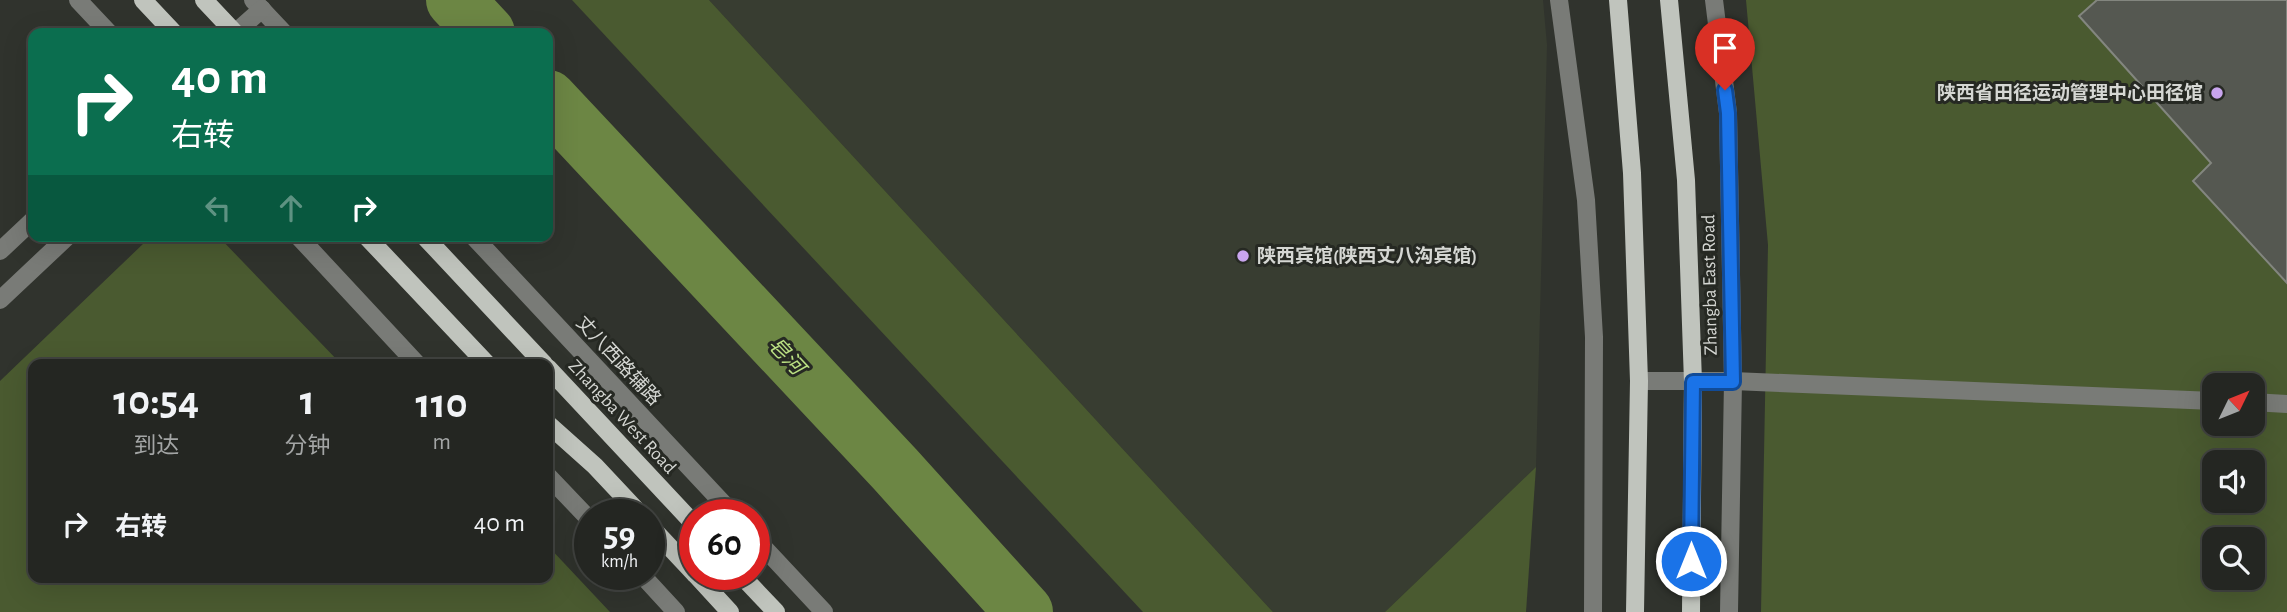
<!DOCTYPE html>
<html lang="zh">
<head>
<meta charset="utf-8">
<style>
  :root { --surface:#242622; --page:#2c2e2a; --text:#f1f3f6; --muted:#a3a5a5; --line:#414340 }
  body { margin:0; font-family:"Alegreya Sans","Noto Sans SC",sans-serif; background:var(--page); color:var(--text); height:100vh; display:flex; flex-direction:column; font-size:26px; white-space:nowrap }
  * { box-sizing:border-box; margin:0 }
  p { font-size:23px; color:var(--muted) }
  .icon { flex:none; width:38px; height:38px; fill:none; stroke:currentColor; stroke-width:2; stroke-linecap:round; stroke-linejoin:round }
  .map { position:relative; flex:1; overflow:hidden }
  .side { position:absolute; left:28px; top:359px; width:525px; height:224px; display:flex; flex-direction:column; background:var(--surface); border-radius:14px; box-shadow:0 7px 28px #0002,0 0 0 2px var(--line) }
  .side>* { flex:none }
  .hud { position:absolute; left:28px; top:28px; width:525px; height:214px; border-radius:14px; box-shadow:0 7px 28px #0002,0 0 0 2px var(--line); background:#0b6e4f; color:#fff; overflow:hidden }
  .needle { width:46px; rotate:47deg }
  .buttons { position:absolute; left:2202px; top:373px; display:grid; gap:14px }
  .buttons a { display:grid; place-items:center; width:63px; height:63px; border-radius:14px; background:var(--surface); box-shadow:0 7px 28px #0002,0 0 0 2px var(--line); font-size:35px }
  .speed { position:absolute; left:574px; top:499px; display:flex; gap:14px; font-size:35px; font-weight:700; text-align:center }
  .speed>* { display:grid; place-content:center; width:91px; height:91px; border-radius:50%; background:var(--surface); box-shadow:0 7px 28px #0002,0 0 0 2px var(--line); line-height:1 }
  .speed small { font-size:18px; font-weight:400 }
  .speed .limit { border:10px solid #d22; background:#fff; color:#111 }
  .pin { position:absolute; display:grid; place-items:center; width:60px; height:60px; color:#fff; margin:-72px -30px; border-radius:50% 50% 50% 0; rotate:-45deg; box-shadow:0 0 7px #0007 }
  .pin .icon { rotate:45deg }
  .me { position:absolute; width:77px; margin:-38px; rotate:0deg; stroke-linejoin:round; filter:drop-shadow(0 0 5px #0008) }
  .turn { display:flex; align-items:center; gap:24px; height:147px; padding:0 28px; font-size:32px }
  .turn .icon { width:91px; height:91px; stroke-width:2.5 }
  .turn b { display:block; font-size:49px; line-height:60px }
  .lanes { display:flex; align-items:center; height:66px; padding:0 28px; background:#0003; justify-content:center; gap:35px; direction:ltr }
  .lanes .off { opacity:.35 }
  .eta { display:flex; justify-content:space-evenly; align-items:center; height:119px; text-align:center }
  .eta b { font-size:42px; font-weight:700; line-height:49px }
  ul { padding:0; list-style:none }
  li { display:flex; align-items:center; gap:21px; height:91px; padding:0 28px }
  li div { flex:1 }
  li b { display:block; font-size:26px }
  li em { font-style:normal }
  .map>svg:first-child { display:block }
</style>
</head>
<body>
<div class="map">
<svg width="2287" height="612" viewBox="0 0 2287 612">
  <rect width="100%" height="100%" fill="#30332d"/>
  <polygon fill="#383d31" points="709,0 1543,0 1547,45 1536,467 1385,612 1273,612"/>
  <g fill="#4a5a30" fill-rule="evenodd">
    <polygon points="572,0 709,0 1273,612 1143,612"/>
    <path d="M1746 0H2287V612H1761L1768 245ZM2214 385H2252V424H2214ZM2214 462H2252V500H2214ZM2214 539H2252V578H2214Z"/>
    <polygon points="178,236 218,236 341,364 33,364 33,578 548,578 548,546 610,612 0,612 0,381 144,243"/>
    <polygon points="1536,467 1526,612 1385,612"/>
  </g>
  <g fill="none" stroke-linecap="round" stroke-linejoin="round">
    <g stroke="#6c8644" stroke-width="58">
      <polyline points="455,0 486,33"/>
      <polyline points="548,99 895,469 1024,612"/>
    </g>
  </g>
  <polygon fill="#555851" stroke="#83867f" stroke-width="2" points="2097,0 2287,0 2287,283 2193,181 2211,163 2079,16"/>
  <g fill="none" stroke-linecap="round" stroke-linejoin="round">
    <g stroke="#797b77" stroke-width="18">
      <polyline points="78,0 109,33"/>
      <polyline points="253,0 284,33"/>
      <polyline points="1559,0 1586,200 1594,337 1593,612"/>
      <polyline points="1714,0 1728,113 1733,381 1729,612"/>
      <polyline points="235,33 262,9"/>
      <polyline points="298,236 417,364"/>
      <polyline points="473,236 733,514"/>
      <polyline points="0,251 33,220"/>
      <polyline points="0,300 68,236"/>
      <polyline points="1639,381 1733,381 2214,401"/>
      <polyline points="2252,402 2287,404"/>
      <polyline points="548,476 590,520"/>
      <polyline points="754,537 824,612"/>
      <polyline points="641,574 676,612"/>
    </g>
    <g stroke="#c0c4bd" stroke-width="18">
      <polyline points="143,0 174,33"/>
      <polyline points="204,0 235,33"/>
      <polyline points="1618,0 1632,173 1639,381 1635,612"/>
      <polyline points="1669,0 1686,180 1693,382 1691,612"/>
      <polyline points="366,236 487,364"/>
      <polyline points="424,236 544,364"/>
      <polyline points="548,368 695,525"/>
      <polyline points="548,424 595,466 640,514"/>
      <polyline points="649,525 695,574"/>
      <polyline points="695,574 730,612"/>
      <polyline points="740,574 776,612"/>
    </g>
  </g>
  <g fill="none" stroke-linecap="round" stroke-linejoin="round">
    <g stroke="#114b97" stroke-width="18">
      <polyline id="route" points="1691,561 1693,382 1733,382 1728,113 1725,90"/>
    </g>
    <use href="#route" stroke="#1a73e8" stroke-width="12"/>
  </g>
  <g fill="#c9a5ee" stroke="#262923" stroke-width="2.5">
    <circle cx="2217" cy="93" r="7"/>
    <circle cx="1243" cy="256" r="7"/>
  </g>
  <g text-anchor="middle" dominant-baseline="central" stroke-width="6" stroke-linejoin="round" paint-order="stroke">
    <g font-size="19" font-weight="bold" fill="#d5d7d3" stroke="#262923" text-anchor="end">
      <text x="2203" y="93">陕西省田径运动管理中心田径馆</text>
      <text x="1257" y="256" text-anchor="start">陕西宾馆(陕西丈八沟宾馆)</text>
    </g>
    <g font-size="19" fill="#d5d7d3" stroke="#262923">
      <text transform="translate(1710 285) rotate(-91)">Zhangba East Road</text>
      <text transform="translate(618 361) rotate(47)">丈八西路辅路</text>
      <text transform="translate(622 417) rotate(47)">Zhangba West Road</text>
    </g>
    <g font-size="21" font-style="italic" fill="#bbe183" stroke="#262923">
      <text transform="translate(786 356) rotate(47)">皂河</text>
    </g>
  </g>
</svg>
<div class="buttons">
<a><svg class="needle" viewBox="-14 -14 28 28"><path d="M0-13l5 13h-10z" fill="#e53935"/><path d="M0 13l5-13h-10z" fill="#a3a5a5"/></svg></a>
<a><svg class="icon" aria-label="sound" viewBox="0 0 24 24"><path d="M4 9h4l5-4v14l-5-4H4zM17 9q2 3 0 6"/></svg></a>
<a><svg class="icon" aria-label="search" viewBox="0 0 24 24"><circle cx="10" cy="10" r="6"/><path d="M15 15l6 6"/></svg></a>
</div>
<div class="speed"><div>59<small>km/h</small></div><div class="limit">60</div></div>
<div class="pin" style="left:1725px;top:90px;background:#d93025"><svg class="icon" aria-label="arrive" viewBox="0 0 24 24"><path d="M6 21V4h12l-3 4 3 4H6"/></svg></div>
<svg class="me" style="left:1691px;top:561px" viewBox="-20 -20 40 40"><circle r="17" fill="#1a73e8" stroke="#fff" stroke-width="3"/><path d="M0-11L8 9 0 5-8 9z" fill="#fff"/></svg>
<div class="hud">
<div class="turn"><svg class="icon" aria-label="right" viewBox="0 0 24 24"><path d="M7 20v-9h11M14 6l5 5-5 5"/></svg><div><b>40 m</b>右转</div></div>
<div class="lanes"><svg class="icon off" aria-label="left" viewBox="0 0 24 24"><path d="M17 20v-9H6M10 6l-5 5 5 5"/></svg><svg class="icon off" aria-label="ahead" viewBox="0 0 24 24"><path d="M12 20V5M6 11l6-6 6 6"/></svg><svg class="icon" aria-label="right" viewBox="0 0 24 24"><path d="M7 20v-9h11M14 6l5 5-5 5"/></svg></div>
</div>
<section class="side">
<div class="eta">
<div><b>10:54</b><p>到达</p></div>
<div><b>1</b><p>分钟</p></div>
<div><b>110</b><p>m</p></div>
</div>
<ul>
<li><svg class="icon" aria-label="right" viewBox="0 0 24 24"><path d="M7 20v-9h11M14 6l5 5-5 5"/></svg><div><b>右转</b></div><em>40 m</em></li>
</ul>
</section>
</div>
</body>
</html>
